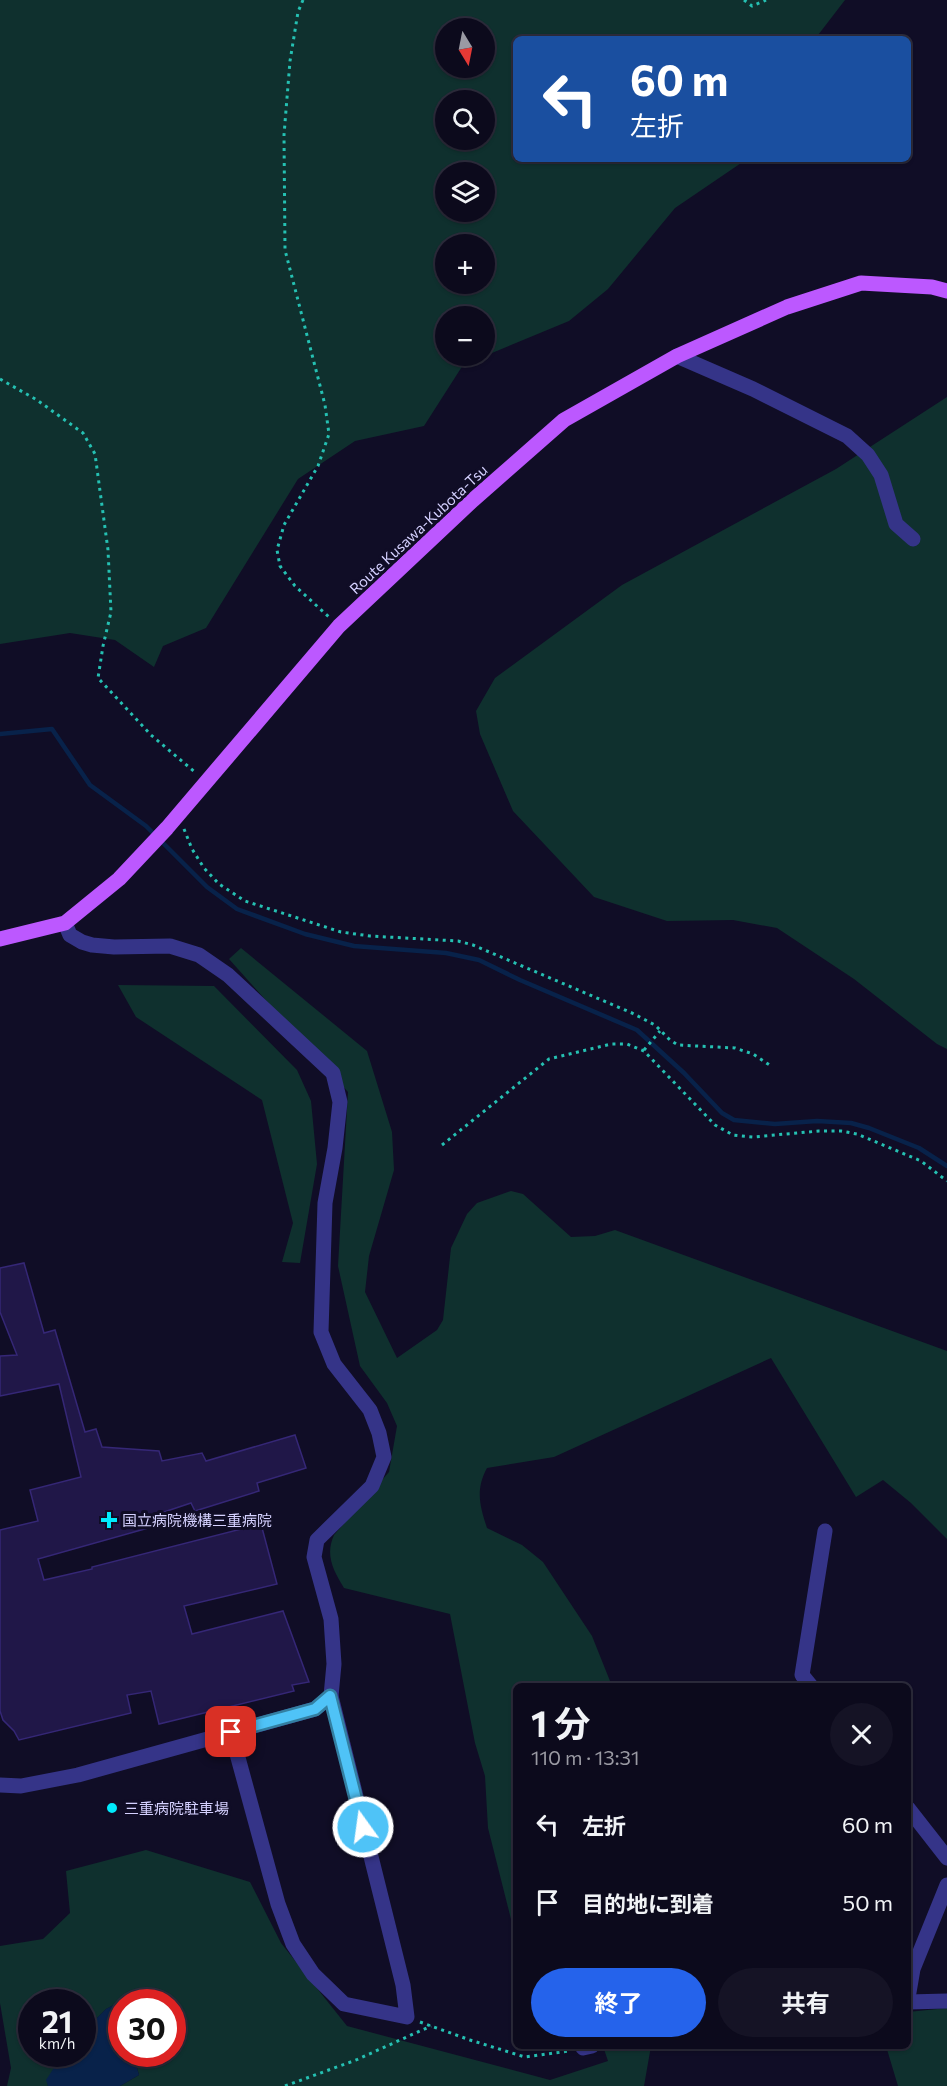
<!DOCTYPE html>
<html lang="ja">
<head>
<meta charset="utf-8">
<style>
  :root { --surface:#0c0a1c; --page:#151325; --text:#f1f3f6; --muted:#9a9aa3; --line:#2c2b3b; --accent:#2563eb }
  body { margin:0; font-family:Commissioner,"Noto Sans JP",sans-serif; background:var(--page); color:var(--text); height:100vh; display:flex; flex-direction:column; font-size:22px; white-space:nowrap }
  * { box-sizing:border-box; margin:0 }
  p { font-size:20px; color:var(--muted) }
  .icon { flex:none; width:33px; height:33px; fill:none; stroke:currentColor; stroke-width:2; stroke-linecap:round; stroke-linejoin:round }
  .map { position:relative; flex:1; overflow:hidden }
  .details { position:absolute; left:513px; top:1683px; width:398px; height:366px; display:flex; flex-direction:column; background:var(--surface); border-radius:9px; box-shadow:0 2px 4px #0004,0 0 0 2px var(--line) }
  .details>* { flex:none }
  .banner { position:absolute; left:513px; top:36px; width:398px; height:126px; border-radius:9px; box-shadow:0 2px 4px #0004,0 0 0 2px var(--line); background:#1a4fa0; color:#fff; overflow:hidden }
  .needle { width:39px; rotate:170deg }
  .tools { position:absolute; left:435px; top:18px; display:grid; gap:12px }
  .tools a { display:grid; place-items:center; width:60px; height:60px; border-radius:50%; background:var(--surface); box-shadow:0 2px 4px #0004,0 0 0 2px var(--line); font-size:30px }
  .speed { position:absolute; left:18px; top:1989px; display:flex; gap:12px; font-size:30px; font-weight:700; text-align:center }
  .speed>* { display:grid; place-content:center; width:78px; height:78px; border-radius:50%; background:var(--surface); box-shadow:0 2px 4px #0004,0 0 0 2px var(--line); line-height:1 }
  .speed small { font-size:15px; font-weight:400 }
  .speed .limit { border:9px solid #d22; background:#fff; color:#111 }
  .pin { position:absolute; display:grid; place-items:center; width:51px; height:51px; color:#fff; margin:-26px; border-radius:12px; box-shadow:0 3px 9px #0006 }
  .me { position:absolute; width:66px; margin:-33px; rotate:346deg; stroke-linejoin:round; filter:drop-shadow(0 0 4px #0008) }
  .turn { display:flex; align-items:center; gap:21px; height:126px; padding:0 18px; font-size:27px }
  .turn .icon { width:78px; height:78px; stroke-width:2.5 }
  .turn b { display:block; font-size:42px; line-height:51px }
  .round { display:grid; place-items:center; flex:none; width:63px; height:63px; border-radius:32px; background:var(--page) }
  .headline { display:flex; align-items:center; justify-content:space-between; height:102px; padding:0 18px }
  h1 { font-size:36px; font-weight:700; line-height:45px }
  .cta { display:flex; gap:12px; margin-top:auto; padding:12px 18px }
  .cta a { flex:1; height:69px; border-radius:36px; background:var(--accent); color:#fff; font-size:24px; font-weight:700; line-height:69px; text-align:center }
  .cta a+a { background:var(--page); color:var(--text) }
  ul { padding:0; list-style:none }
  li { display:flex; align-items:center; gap:18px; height:78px; padding:0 18px }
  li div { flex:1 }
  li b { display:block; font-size:22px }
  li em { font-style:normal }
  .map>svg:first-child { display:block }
</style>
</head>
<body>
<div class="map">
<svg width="947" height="2086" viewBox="0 0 947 2086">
  <rect width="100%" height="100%" fill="#100d26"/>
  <g fill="#0f302e" fill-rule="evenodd">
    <path d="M0 0H845L815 39H516V159H747L675 208 608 289 569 321 463 365 424 426 355 441 298 479 206 628 163 646 154 667 115 640 70 633 0 644ZM446 28H484V68H446ZM446 100H484V140H446ZM446 172H484V212H446ZM446 244H484V284H446ZM446 316H484V356H446Z"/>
    <polygon points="947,397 947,1049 937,1044 854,979 777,928 733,920 667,921 594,897 513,811 480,734 476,711 495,678 622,585 836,469"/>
    <path d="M241 948 367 1051 392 1132 394 1170 369 1256 365 1292 397 1358 437 1330 443 1320 451 1248 467 1214 477 1203 511 1191 523 1194 571 1237 595 1236 615 1230 947 1351V1539L911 1503 883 1480 856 1497 771 1358 554 1457 487 1468C475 1490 480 1506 487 1528L522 1545 543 1562 592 1636 612 1686H516V1939L488 1828 485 1776 475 1743 450 1614 344 1588C333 1570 325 1555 334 1535L389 1472 397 1426 387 1403 360 1366 338 1266 348 1092 229 959Z"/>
    <polygon points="118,985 214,986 297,1070 311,1101 317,1164 300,1263 282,1262 293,1223 262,1100 136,1017"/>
    <polygon points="146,1850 250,1882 281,1943 347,2026 550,2080 608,2061 603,2046 651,2046 644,2086 120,2086 139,2075 133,2054 172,2054 172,2002 148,2002 148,1988 106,2009 83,2032 82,2002 32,2002 32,2054 63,2054 47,2080 48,2086 7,2086 11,2068 0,2003 0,1946 43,1939 70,1913 66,1871"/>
    <polygon points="947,2008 947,2086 898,2086 886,2046 908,2046 908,2012"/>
  </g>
  <polygon fill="#08224a" points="148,1987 148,2002 122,2002 122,2054 133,2054 139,2075 120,2086 48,2086 46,2080 63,2054 82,2054 83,2032 106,2009"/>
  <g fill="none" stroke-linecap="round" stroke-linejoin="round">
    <polyline stroke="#08224a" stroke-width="4.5" points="0,734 52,729 90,785 146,826 207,887 237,909 305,934 354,946 446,953 479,960 520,980 637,1030 684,1073 722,1113 734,1120 775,1124 817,1121 851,1123 869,1128 919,1148 947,1166"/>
  </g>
  <polygon fill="#201748" stroke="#352776" stroke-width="1.5" points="24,1263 44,1333 55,1330 85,1432 96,1429 102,1447 159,1451 162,1461 202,1453 206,1461 295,1435 306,1468 257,1483 259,1491 195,1511 191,1503 155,1515 159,1525 38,1559 44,1580 92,1569 92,1567 261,1524 277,1584 184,1606 192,1634 283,1611 309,1682 292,1685 294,1691 159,1724 151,1691 127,1695 131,1713 19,1740 14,1731 3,1720 0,1711 0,1530 38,1521 30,1490 81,1477 59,1384 0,1396 0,1356 17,1355 0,1312 0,1268"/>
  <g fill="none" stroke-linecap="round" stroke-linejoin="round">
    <g stroke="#25c0b2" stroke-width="3" stroke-dasharray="3 4.5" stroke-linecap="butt">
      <polyline points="303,0 298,12 290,61 284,135 285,250 325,405 329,434 318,466 284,525 277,550 280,566 295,586 329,617"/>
      <polyline points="744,0 752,6 766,0"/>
      <polyline points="0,379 37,400 83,433 95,454 108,550 111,612 103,646 98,678 151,735 196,773"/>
      <polyline points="184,829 192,849 204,868 219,884 245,901 341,932 370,936 458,941 473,945 632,1013 655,1025 670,1040 678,1045 735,1048 753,1054 771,1066"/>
      <polyline points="644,1050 660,1031"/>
      <polyline points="442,1145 549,1059 611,1044 627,1044 644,1051 715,1125 733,1135 753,1137 819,1131 841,1131 857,1134 921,1161 947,1181"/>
      <polyline points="420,2022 470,2040 525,2057 569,2051"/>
      <polyline points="285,2086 356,2060 431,2026"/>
    </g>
    <g stroke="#353488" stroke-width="15">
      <polyline points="677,356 753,389 847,436 868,455 881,475 896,524 913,539"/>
      <polyline points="65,923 70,935 82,942 92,945 114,947 170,946 199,955 228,975 333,1073 340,1102 335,1148 325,1203 321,1332 334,1364 370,1410 379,1433 384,1457 372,1486 317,1540 314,1557 331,1619 334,1664 331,1696 403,1985 407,2017 344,2004 313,1974 293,1944 278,1904 231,1732"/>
      <polyline points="811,1686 802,1675 825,1531"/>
      <polyline points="0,1785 21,1786 78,1775 315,1709 331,1696"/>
      <polyline points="908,1808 947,1858"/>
      <polyline points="908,1998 913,1969 947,1885"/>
      <polyline points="908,2002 947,2001"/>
      <polyline points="583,2048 592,2046"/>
    </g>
    <polyline stroke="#bc58ff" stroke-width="15" points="0,939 65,923 119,879 167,828 339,626 473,500 564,420 677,356 787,307 861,283 932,287 947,291"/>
  </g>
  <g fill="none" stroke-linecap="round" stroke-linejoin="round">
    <g stroke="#337fa1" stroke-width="15">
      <polyline id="route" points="231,1732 315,1709 330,1696 363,1827"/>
    </g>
    <use href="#route" stroke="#4fc3f7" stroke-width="10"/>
  </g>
  <g fill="#00eafc" stroke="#100d26" stroke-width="2">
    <path d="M106 1511h6v6h6v6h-6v6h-6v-6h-6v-6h6z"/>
    <circle cx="112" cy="1808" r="6"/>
  </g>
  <g text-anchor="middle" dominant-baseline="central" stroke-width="6" stroke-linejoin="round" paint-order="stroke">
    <g font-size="15" fill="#d5d1ff" stroke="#100d26">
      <text transform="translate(418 529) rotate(-43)">Route Kusawa-Kubota-Tsu</text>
    </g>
    <g font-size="15" fill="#d5d1ff" stroke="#100d26" text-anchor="start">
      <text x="122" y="1520">国立病院機構三重病院</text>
      <text x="124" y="1808">三重病院駐車場</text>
    </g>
  </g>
</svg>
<div class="tools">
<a><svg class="needle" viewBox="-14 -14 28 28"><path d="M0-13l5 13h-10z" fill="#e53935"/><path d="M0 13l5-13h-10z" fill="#9a9aa3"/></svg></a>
<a><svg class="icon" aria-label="search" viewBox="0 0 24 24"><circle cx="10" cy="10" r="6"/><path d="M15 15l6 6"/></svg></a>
<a><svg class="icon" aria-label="layers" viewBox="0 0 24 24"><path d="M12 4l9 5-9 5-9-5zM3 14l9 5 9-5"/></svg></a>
<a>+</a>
<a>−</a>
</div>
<div class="speed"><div>21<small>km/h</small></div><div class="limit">30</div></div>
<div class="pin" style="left:231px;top:1732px;background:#d93025"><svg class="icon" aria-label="arrive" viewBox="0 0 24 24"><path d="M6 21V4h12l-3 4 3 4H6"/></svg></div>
<svg class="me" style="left:363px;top:1827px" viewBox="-20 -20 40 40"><circle r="17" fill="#4fc3f7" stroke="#fff" stroke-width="3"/><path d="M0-11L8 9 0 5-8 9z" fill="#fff"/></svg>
<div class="banner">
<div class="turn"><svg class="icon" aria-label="left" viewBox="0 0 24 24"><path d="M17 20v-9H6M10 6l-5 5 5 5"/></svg><div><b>60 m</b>左折</div></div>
</div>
<section class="details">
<div class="headline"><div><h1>1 分</h1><p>110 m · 13:31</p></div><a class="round"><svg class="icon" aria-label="close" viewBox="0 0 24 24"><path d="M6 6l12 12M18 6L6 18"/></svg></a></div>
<ul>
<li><svg class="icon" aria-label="left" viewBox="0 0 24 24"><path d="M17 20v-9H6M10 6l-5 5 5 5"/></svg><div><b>左折</b></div><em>60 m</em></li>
<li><svg class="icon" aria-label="arrive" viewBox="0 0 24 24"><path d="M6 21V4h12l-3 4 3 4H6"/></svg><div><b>目的地に到着</b></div><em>50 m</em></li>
</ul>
<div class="cta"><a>終了</a><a>共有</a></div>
</section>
</div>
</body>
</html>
